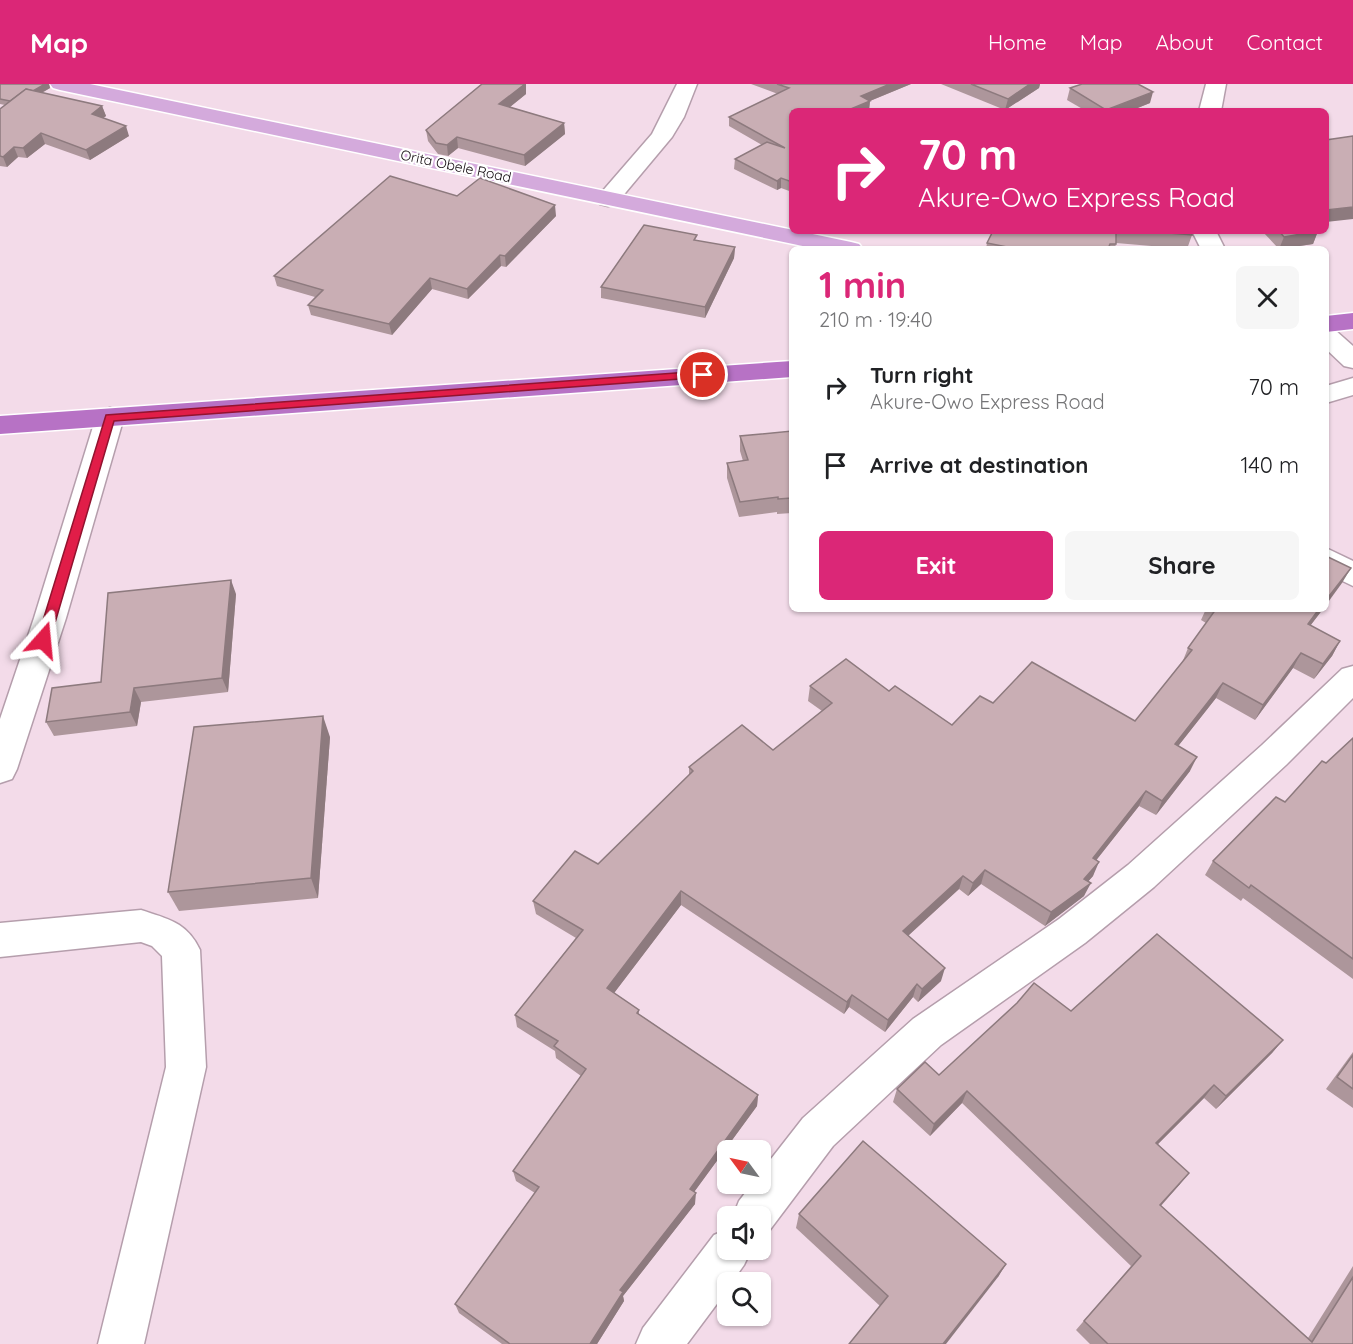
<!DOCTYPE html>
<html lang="en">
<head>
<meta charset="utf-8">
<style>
  :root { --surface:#fff; --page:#f6f6f6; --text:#202124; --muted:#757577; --accent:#db2777 }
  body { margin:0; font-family:Quicksand,sans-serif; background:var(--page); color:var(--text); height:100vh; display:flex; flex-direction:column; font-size:22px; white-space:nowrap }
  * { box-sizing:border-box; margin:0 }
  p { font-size:20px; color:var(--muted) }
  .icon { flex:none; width:33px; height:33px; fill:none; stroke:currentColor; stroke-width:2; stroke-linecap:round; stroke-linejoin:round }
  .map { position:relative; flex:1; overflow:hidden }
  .panel { position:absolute; left:789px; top:162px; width:540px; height:366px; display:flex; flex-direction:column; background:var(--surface); border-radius:9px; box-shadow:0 2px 4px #0004 }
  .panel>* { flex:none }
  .guide { position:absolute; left:789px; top:24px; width:540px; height:126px; border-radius:9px; box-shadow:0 2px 4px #0004; background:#db2777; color:#fff; overflow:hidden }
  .needle { width:39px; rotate:303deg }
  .controls { position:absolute; left:717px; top:1056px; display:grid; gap:12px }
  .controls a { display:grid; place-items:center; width:54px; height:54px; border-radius:9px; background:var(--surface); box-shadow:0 2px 4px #0004; font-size:30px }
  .pin { position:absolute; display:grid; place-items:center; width:51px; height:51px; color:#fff; margin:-26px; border:3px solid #fff; border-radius:50%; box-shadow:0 2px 6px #0007 }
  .me { position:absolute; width:66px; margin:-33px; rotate:18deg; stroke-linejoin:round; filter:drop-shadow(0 0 4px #0008) }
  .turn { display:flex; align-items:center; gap:21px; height:126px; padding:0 30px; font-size:27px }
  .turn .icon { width:78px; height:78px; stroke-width:2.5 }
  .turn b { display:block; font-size:42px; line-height:51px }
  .round { display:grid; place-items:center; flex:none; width:63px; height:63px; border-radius:9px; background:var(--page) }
  .head { display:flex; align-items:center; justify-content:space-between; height:102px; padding:0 30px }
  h1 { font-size:36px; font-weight:700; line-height:45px; color:var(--accent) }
  .action { display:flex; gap:12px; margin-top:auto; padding:12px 30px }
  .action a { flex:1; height:69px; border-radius:9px; background:var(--accent); color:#fff; font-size:24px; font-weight:700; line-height:69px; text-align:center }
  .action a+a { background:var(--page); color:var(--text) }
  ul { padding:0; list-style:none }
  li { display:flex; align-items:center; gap:18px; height:78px; padding:0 30px }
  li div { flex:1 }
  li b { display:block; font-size:22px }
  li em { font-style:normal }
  header { display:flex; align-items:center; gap:36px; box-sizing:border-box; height:84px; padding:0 30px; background:var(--accent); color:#fff }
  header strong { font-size:28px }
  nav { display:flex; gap:33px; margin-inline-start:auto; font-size:21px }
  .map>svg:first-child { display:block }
</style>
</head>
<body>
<header>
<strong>Map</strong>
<nav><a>Home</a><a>Map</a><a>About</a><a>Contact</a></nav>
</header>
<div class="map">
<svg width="1353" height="1260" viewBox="0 0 1353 1260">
  <rect width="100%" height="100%" fill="#f3dbe9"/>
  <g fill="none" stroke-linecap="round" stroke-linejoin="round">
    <g stroke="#b59eac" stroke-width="3">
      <g id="minor">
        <polygon points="677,0 697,0 684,33 672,53 616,120 608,122 600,120 597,115 600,110 652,50"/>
        <polygon points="1206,0 1226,0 1221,27 1199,27"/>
        <polygon points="1192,147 1216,147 1225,165 1201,165"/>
        <polygon points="1326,243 1335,246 1353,262 1353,284 1344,282 1326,265"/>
        <polygon points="1353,294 1353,311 1326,319 1326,302"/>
        <polygon points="110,324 120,327 124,333 66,534 17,685 12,695 0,699 0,635 34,534 96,333 100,327"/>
        <polygon points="1326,464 1353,477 1353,502 1326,489"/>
        <polygon points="1353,582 1353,614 1286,681 1154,803 1085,859 941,961 833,1062 769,1147 760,1151 760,1132 733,1132 739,1117 752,1100 760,1100 760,1089 803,1034 913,935 1059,835 1128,781 1262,661 1342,585"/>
        <path d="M141 826C168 835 187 838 200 866L206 983 144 1260H98L166 983 162 872 152 862 141 858 0 873V839Z"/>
        <polygon points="728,1145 728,1166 751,1166 744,1181 732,1198 728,1198 728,1205 687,1260 636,1260 643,1244 714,1151"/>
      </g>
    </g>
    <g stroke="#fff" stroke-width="3">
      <polygon id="major" points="50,0 90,0 851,158 859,160 863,165 817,165 60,6 53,4"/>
    </g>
    <g stroke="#fff" stroke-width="3">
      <g id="highway">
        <polygon points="1353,229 1353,245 1326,248 1326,232"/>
        <polygon points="792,277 792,293 0,350 0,332"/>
      </g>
    </g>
    <use href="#minor" fill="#fff" fill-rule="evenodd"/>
    <use href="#major" fill="#d4aadc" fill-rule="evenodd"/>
    <use href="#highway" fill="#b772c5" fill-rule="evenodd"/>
  </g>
  <g fill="#ad969b">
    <polygon points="0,0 49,0 50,4 42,9 102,22 106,32 103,34 129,52 90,76 45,60 27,74 18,73 7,83 0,82 0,25 5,21 0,20"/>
    <polygon points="482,0 526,0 526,10 510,23 564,39 565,50 525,82 458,64 448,72 438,70 428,57 426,46"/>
    <polygon points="751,0 911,0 870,17 869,26 867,27 792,27 792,108 781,104 777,106 734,85 735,75 762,61 729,42 729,33 778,10"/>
    <polygon points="941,0 1040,0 1039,4 1005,26"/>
    <polygon points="1070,4 1150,19 1130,27 1086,27 1067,16"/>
    <polygon points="457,112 556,132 506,183 501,182 468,215 432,205 392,251 311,231 308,221 315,213 277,202 274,192"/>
    <polygon points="993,147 1191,147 1192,151 1187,165 1116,159 1115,165 986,165 987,159"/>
    <polygon points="1262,147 1318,147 1313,160 1279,165"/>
    <polygon points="735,163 734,174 705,234 601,214 601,203"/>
    <polygon points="792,347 792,429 777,430 777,428 739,433 727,394 727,379 743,377 740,367 740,352"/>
    <polygon points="236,510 228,608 141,618 137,642 54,652 46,638 101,598"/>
    <polygon points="1206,525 1323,525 1310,542 1340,557 1332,572 1314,595 1293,584 1255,636 1216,614 1178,662 1190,687 1156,731 1139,722 1096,776 1093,792 1088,797 1084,812 1045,842 981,800 968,812 959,805 908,852 941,897 918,918 913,913 885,948 849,923 844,930 681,821 614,909 639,926 639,930 758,1011 757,1022 694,1108 695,1120 623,1212 624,1217 597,1260 502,1260 459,1229 455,1220 535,1109 516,1097 513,1087 581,992 556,974 555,967 517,943 515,931 576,854 536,830 533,817 598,780 689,691 689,683 773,666 822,627 808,617 810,602 889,607 952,641 993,619 1135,637 1182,579 1188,564 1206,539 1201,536"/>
    <polygon points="330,653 318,814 179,827 168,808"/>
    <polygon points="1353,654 1353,895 1243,814 1241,817 1205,791 1213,777 1285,718"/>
    <polygon points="1071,927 1283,956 1272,969 1216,1025 1204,1014 1158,1060 1180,1100 1161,1122 1308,1254 1353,1182 1353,1260 1090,1260 1076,1246 1131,1182 962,1019 930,1052 893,1018 897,1005 939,991"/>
    <polygon points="1353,968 1353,1024 1326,1005"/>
    <polygon points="799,1130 1006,1180 998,1193 880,1222 796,1144"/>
  </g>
  <g fill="#8d7a7e">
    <polygon points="45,0 49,0 50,4 15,23 12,18"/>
    <polygon points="525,0 526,0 526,10 500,31 499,20"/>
    <polygon points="890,0 911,0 860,21 861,12"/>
    <polygon points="1030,0 1040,0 1039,4 1005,26 1008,15"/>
    <polygon points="1153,8 1150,19 1130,27 1106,27 1106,26"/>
    <polygon points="870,17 869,26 867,27 846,27"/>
    <polygon points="102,22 106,32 95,40 92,30"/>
    <polygon points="564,39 565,50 525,82 524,71"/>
    <polygon points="126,42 129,52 90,76 86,66"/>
    <polygon points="41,49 45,60 27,74 23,64"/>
    <polygon points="457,53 458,64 448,72 447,61"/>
    <polygon points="14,63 18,73 7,83 3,73"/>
    <polygon points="781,94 781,104 777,106 777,97"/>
    <polygon points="555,121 556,132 506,183 505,172"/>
    <polygon points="1353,123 1353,135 1326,138 1326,126"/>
    <polygon points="1318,147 1313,160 1279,165 1284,153"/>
    <polygon points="735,163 734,174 705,234 705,223"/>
    <polygon points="500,171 501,182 468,215 467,205"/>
    <polygon points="430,194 432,205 392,251 389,240"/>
    <polygon points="1351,484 1342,499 1326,521 1326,516"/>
    <polygon points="231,496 236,510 228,608 222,594"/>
    <polygon points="1319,525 1323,525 1300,555 1308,540"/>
    <polygon points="1340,557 1332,572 1314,595 1323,580"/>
    <polygon points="1301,569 1293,584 1255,636 1263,621"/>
    <polygon points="1223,599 1216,614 1168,675 1175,660"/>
    <polygon points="134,604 141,618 137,642 130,628"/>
    <polygon points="323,632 330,653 318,814 311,794"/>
    <polygon points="1197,673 1190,687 1156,731 1162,717"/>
    <polygon points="1146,707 1139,722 1087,788 1093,774"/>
    <polygon points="1099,778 1093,792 1080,807 1091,799 1084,812 1045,842 1051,828 1084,795"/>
    <polygon points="985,786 981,800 968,812 973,799"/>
    <polygon points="963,792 959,805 899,860 903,847"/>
    <polygon points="681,807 681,821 608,917 607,904"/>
    <polygon points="945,884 941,897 918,918 922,905"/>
    <polygon points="917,900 913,913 885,948 888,936"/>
    <polygon points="852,911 849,923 844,930 847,918"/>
    <polygon points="1283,956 1272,969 1216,1025 1226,1012"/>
    <polygon points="1214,1001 1204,1014 1147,1071 1156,1059"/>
    <polygon points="967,1007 962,1019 930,1052 934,1040"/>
    <polygon points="758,1011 757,1022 689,1115 690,1105"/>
    <polygon points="1189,1089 1180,1100 1151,1132 1160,1121"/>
    <polygon points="696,1109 695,1120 623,1212 624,1217 597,1260 590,1260 620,1206"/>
    <polygon points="1006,1180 998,1193 946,1260 943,1260"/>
  </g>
  <g fill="#c9aeb4" stroke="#8d7a7e" stroke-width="1.5">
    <polygon points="0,0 45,0 33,7 26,5 10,17 0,15"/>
    <polygon points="482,0 525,0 499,20 564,39 524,71 457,53 447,61 436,59 426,46"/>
    <polygon points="777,0 890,0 861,12 870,17 846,27 792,27 792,98 781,94 777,97 735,75 767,58 785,64 729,33 789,4"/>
    <polygon points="971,0 1030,0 1008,15"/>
    <polygon points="1082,0 1138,0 1153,8 1106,26 1070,4"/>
    <polygon points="26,5 102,22 92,30 126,42 86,66 41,49 23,64 14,63 3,73 0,72 0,25"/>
    <polygon points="1353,52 1353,123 1326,126 1326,56"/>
    <polygon points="390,92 457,112 480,94 555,121 505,172 500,171 467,205 430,194 389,240 308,221 323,206 274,192"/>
    <polygon points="644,141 697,151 694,156 735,163 705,223 601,203"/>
    <polygon points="993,147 1116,147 1116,160 1110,160 1108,165 1017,165 987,159"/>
    <polygon points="1145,147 1191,147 1192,151"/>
    <polygon points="1279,147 1318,147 1284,153"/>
    <polygon points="792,347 792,414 778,415 778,413 740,418 727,379 748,376 740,352"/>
    <polygon points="1326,472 1351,484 1326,516"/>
    <polygon points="231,496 222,594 134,604 130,628 46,638 52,604 101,598 108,509"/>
    <polygon points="1216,525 1319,525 1308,540 1340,557 1323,580 1301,569 1263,621 1223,599 1175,660 1197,673 1162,717 1146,707 1093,774 1099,778 1084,795 1091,799 1051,828 985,786 973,799 963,792 903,847 945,884 922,905 917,900 888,936 852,911 847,918 681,807 607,904 639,926 637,929 758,1011 690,1105 696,1109 620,1206 623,1208 590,1260 510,1260 455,1220 539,1103 513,1087 586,985 554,962 558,957 515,931 583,846 533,817 575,767 598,780 693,687 689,683 742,641 773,666 832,619 810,602 846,575 889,607 895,602 952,641 980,612 993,619 1032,578 1135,637 1192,566 1188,564"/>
    <polygon points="323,632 311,794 168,808 194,643"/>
    <polygon points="1353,654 1353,875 1251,801 1249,804 1213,777 1276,713 1285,718 1322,677 1326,679"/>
    <polygon points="1157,850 1283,956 1226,1012 1214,1001 1156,1059 1189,1089 1160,1121 1312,1258 1353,1193 1353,1260 1108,1260 1084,1237 1141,1172 967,1007 934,1040 897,1005 925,978 939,991 1017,919 1034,899 1071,927"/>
    <polygon points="1353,971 1353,1005 1337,993"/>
    <polygon points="863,1057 1006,1180 943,1260 849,1260 888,1212 799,1130"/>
  </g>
  <polygon fill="#e11d48" stroke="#92132f" stroke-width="1.5" points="703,287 707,288 707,293 114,337 50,556 43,560 37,556 106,331"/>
  <g text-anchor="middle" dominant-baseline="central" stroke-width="4.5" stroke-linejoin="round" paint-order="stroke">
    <g font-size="14" fill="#130b10" stroke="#fff">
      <text transform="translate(456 82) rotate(12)">Orita Obele Road</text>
    </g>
  </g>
</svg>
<div class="controls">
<a><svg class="needle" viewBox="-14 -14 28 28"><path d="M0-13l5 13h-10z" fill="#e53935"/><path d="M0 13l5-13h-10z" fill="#757577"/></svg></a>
<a><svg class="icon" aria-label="sound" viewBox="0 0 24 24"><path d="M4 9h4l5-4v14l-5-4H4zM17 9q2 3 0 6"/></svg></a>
<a><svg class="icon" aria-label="search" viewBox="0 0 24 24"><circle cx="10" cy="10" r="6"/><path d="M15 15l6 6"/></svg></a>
</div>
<div class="pin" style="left:703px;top:291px;background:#d93025"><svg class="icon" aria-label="arrive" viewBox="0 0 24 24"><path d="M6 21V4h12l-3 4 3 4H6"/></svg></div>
<svg class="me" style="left:43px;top:556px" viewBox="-20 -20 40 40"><path d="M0-17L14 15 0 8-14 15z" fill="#e11d48" stroke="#fff" stroke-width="4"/></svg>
<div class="guide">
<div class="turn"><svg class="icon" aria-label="right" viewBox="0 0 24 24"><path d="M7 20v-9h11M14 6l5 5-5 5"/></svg><div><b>70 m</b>Akure-Owo Express Road</div></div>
</div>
<section class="panel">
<div class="head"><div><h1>1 min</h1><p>210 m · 19:40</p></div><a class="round"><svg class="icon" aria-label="close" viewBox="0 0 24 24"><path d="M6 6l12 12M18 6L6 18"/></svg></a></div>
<ul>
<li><svg class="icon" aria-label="right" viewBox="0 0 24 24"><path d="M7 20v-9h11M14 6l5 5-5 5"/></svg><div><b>Turn right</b><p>Akure-Owo Express Road</p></div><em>70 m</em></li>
<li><svg class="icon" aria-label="arrive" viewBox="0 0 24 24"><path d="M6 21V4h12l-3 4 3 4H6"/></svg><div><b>Arrive at destination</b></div><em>140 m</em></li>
</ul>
<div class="action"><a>Exit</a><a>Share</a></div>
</section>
</div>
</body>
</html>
